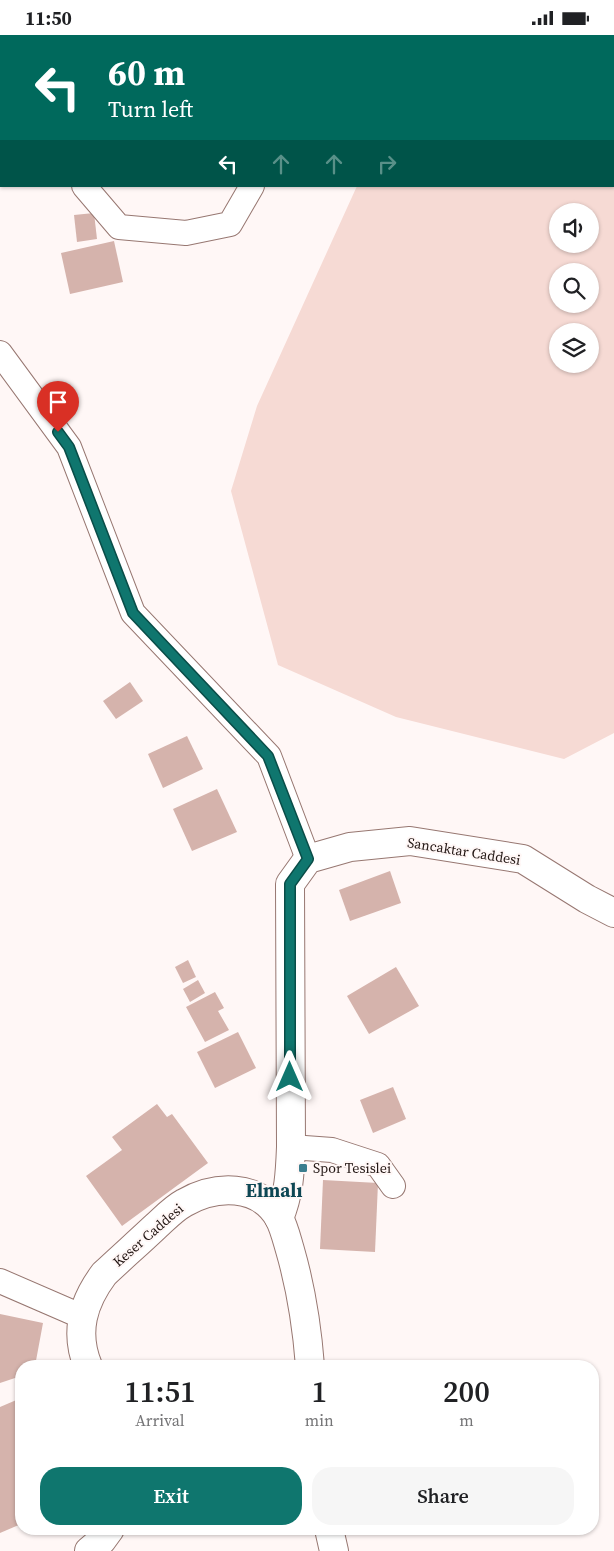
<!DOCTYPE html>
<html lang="en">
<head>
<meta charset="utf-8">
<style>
  :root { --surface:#fff; --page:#f6f6f6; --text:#202124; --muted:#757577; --accent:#0f766e }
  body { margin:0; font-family:"Source Serif 4",serif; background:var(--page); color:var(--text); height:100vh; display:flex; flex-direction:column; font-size:19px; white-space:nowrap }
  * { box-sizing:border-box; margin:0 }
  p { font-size:16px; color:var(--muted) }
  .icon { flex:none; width:28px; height:28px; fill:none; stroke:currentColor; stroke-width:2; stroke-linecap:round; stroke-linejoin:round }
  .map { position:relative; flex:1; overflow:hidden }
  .side { position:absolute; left:15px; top:1325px; width:584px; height:175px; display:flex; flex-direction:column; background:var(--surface); border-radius:20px; box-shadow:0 1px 4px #0004 }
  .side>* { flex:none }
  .hud { position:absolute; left:0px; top:0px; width:615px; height:152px; box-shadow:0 1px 4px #0004; background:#00695c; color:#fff; overflow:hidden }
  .controls { position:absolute; left:549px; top:168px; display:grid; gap:10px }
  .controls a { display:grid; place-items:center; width:50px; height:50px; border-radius:50%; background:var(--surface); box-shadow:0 1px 4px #0004; font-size:25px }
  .pin { position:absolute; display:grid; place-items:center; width:42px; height:42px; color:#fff; margin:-51px -21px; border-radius:50% 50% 50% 0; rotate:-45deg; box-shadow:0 0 5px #0007 }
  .pin .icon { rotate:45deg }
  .me { position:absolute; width:55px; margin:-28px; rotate:0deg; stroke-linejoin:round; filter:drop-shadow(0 0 4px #0008) }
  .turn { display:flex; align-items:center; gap:18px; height:105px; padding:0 25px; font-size:22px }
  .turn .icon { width:65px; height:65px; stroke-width:2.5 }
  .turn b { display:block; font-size:35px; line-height:42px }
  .lanes { display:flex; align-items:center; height:48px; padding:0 25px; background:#0003; justify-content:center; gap:25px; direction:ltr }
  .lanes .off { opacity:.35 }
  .eta { display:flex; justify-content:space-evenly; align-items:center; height:85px; text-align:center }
  .eta b { font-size:30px; font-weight:600; line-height:35px }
  .button { display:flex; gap:10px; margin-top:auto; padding:10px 25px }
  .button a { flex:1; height:58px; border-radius:20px; background:var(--accent); color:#fff; font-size:20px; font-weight:600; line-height:58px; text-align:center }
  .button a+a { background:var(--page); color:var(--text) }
  .status { display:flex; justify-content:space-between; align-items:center; height:35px; padding:0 25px; background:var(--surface); direction:ltr }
  .status svg { height:14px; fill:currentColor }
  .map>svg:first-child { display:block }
</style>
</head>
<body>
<div class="status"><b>11:50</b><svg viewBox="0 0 49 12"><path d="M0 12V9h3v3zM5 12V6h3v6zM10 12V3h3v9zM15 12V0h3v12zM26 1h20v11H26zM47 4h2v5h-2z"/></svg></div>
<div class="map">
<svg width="614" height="1516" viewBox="0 0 614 1516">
  <rect width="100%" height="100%" fill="#fff7f6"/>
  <path fill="#f6dad4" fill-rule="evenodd" d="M421 0H614V698L564 724 396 682 278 630 231 456 257 371 357 151H614V1H421ZM558 176H590V209H558ZM558 236H590V269H558ZM558 296H590V329H558Z"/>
  <g fill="#d5b3ac">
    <polygon points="94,178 97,204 77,207 74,180"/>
    <polygon points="114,206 123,247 70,259 61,218"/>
    <polygon points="130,647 143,666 116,684 103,666"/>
    <polygon points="187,701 203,734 163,753 148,719"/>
    <polygon points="217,754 237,797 192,816 173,774"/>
    <polygon points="390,836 401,868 350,886 339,855"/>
    <polygon points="188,925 196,942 183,948 175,932"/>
    <polygon points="396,932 419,971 369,999 347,961"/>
    <polygon points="198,945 205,958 190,967 183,954"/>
    <polygon points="215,957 224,973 218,976 229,995 205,1007 186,972"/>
    <polygon points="238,997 256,1033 215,1053 197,1017"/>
    <polygon points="393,1052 406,1084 373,1098 360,1065"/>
    <polygon points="157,1069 167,1082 172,1079 208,1128 122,1191 86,1141 122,1115 112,1102"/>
    <polygon points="323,1145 378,1148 375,1217 320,1214"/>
    <polygon points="0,1279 43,1288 35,1331 21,1331 21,1341 0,1348"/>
    <polygon points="21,1363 21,1489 0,1498 0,1372"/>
  </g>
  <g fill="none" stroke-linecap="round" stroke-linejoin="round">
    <g stroke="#977771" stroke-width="26">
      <g id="minor">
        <polyline points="327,1 327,0"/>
        <polyline points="0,31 1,33"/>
        <polyline points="84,151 119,192 186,198 230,189 252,151"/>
        <polyline points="0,318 69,412 133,578 269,721 308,824"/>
        <polyline points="291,1112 332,1115 378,1130 393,1151"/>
        <polyline points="0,1246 83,1282"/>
      </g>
    </g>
    <g stroke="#977771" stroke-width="30">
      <g id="tertiary">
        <path d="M279 1183C289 1160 290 1137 291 1112L290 849 308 824 350 812 410 806 523 824 587 864 614 878"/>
        <path d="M88 1331C74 1297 83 1267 104 1239 121 1223 138 1208 155 1192 164 1184 173 1174 184 1168 215 1150 259 1148 279 1183 284 1192 287 1205 290 1215 301 1253 307 1292 310 1331"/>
        <polyline points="329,1494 334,1516"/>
        <polyline points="89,1516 102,1505 110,1494"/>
      </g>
    </g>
    <use href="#minor" stroke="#fff" stroke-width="24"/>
    <use href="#tertiary" stroke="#fff" stroke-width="28"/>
  </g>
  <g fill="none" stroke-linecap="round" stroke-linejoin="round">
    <g stroke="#0a4d48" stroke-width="12">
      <polyline id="route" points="58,397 69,412 133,578 268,721 308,824 290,849 290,1042"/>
    </g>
    <use href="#route" stroke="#0f766e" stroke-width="9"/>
  </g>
  <rect fill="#3b7d8e" stroke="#fff7f6" stroke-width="2" x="298" y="1128" width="10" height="10" rx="2.5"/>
  <g text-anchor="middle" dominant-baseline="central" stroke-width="4" stroke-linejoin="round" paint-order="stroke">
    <g font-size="14" fill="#221613" stroke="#fff7f6">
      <text transform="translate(464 816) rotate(9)">Sancaktar Caddesi</text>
      <text transform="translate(148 1200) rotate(-41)">Keser Caddesi</text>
    </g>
    <g font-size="14" fill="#221613" stroke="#fff7f6" text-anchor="start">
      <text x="313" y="1133">Spor Tesislei</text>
    </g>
    <g font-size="19" font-weight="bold" fill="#0e4754" stroke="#fff7f6">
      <text x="274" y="1155">Elmalı</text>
    </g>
  </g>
</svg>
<div class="controls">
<a><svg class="icon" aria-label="sound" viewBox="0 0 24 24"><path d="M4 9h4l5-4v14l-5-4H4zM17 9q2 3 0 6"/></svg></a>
<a><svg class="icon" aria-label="search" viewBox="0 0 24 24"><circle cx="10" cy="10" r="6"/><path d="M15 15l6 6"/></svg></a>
<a><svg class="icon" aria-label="layers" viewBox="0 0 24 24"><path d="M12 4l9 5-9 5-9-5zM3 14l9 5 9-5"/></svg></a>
</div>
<div class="pin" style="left:58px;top:397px;background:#d93025"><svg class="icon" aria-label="arrive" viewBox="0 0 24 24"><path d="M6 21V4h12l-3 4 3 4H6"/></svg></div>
<svg class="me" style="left:290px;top:1042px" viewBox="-20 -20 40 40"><path d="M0-17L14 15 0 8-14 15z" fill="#0f766e" stroke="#fff" stroke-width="4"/></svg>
<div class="hud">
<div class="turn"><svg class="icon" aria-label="left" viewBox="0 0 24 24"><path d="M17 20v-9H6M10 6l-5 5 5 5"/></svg><div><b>60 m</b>Turn left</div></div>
<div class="lanes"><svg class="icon" aria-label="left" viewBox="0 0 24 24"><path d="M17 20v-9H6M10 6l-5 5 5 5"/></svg><svg class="icon off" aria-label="ahead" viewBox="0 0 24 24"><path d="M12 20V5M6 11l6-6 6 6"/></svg><svg class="icon off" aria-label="ahead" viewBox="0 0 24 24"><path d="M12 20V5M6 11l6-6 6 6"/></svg><svg class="icon off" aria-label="right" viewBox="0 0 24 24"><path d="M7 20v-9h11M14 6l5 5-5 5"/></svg></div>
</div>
<section class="side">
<div class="eta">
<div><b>11:51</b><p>Arrival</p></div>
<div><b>1</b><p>min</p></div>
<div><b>200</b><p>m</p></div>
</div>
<div class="button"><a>Exit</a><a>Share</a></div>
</section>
</div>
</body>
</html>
